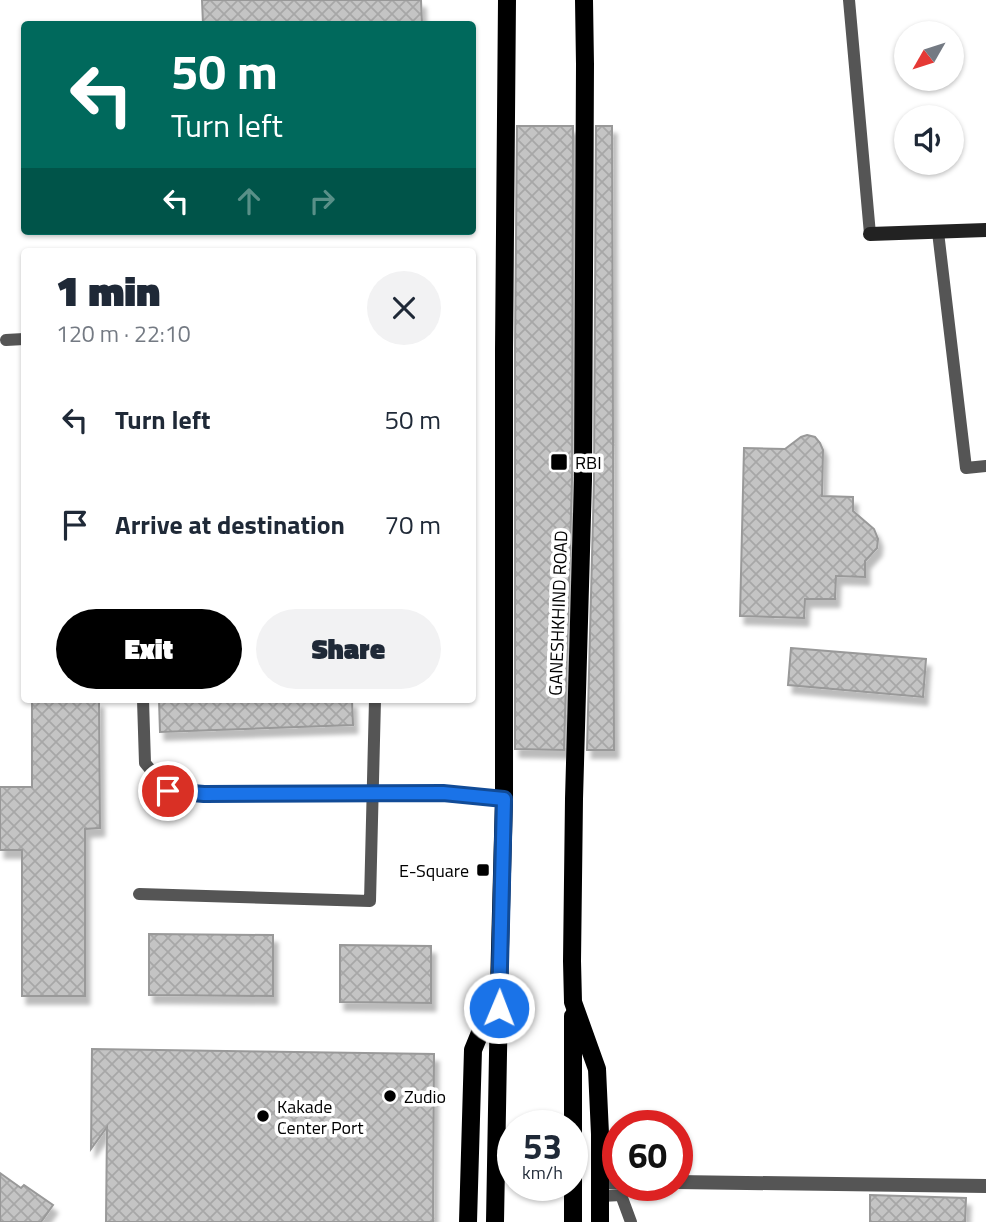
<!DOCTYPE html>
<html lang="en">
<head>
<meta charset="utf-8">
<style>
  :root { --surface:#fff; --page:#f2f2f3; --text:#1f2937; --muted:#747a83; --accent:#000 }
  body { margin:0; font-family:"Titillium Web",sans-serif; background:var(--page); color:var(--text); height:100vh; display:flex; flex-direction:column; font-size:26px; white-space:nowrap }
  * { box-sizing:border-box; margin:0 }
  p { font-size:23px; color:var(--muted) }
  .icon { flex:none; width:38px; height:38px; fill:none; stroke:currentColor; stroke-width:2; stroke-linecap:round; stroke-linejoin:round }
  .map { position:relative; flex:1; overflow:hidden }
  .side { position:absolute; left:21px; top:248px; width:455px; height:455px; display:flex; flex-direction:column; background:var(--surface); border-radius:7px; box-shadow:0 2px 5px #0004 }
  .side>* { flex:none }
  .banner { position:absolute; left:21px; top:21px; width:455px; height:214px; border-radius:7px; box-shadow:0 2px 5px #0004; background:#00695c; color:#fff; overflow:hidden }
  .needle { width:46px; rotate:231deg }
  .fabs { position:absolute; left:894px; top:21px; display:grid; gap:14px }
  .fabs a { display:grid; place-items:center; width:70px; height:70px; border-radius:50%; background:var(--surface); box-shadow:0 2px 5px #0004; font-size:35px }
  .speed { position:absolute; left:497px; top:1110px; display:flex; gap:14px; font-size:35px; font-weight:700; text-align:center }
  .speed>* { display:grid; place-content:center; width:91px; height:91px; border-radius:50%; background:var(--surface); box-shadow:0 2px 5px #0004; line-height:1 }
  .speed small { font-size:18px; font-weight:400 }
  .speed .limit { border:10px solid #d22; background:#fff; color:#111 }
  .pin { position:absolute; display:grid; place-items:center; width:60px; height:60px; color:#fff; margin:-30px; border:4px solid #fff; border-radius:50%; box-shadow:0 2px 7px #0007 }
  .me { position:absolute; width:77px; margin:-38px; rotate:1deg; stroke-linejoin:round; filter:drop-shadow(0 0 5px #0008) }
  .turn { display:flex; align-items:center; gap:24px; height:147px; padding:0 35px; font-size:32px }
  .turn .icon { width:91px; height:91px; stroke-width:2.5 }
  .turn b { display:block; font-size:49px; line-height:60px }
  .lanes { display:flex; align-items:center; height:66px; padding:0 35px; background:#0003; justify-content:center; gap:35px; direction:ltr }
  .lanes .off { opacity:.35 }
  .round { display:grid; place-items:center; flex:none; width:74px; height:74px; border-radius:37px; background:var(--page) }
  .overview { display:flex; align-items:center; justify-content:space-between; height:119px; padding:0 35px }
  h1 { font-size:42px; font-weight:800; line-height:52px }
  .primary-button { display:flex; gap:14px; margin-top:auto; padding:14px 35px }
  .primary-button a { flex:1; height:80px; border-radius:42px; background:var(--accent); color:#fff; font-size:28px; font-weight:800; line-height:80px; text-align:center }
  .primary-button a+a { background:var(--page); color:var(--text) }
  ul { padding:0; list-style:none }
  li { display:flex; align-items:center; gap:21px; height:105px; padding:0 35px }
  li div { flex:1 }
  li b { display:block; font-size:26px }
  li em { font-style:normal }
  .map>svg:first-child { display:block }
</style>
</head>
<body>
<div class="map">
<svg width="986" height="1222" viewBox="0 0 986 1222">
  <defs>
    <pattern id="building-cross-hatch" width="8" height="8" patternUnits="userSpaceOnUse" patternTransform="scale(1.75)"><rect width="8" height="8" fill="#c4c4c4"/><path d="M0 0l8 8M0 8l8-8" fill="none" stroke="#a7a7a7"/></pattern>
    <filter id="shadow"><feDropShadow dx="4.5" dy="8" stdDeviation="2" flood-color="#0004"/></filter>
  </defs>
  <rect width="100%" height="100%" fill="#fff"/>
  <g fill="url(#building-cross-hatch)" stroke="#999" stroke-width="2" filter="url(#shadow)">
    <polygon points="202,0 421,0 422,24 203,24"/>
    <polygon points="517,126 573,126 572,480 564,750 515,749 515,350"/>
    <polygon points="596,126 612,126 614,750 587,750 594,480"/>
    <polygon points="807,435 815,437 820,443 823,450 822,496 853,497 853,511 874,529 878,539 877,548 865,561 865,577 836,576 835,599 805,599 804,618 740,616 744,448 785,449 801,437"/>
    <polygon points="791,648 926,659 923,697 788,685"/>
    <polygon points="32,700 99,700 100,828 85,829 85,996 22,996 22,850 0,850 0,787 32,787"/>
    <polygon points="159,700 352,700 353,725 160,732"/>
    <polygon points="149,934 273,935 273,996 149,995"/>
    <polygon points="340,945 431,946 431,1003 340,1002"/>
    <polygon points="92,1049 434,1054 433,1222 106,1222 107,1127 91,1149"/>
    <polygon points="0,1173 21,1188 24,1185 53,1205 41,1222 0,1222"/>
    <polygon points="870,1195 966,1198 965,1222 870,1222"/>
  </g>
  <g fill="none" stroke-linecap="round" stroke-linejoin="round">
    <g stroke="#555" stroke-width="12">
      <polyline points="849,0 870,234"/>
      <polyline points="938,232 966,468 986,466"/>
      <polyline points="6,340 24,339"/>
      <polyline points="143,700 145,763 168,791 204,794 443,793 504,799"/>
      <polyline points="139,894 370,901 375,700"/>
      <polyline points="601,1196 621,1195 631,1222"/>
    </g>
    <g stroke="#555" stroke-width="14">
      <polyline points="601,1182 618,1182"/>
      <polyline points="677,1182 986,1186"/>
    </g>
    <polyline stroke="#222" stroke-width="14" points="870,234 986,230"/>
    <g stroke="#000" stroke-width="18">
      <polyline points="584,0 585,64 583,480 574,799 572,961 573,1002 597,1069 600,1134 600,1222"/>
      <polyline points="468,1222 473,1050 499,986 504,799 504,350 507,0"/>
      <polyline points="495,1222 499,998"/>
      <polyline points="573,1222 573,1016"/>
    </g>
  </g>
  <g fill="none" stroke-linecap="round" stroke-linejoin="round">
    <g stroke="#114b97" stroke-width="18">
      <polyline id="route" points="168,791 204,794 443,793 504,799 499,1008"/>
    </g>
    <use href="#route" stroke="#1a73e8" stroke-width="12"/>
  </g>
  <g fill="#000" stroke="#fff" stroke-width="2.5">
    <rect x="550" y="453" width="18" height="18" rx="3.5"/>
    <rect x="476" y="863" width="14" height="14" rx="3.5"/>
    <circle cx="390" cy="1096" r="7"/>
    <circle cx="263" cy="1116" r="7"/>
  </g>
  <g text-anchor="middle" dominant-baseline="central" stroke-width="7" stroke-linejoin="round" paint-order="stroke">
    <g font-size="18" fill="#000" stroke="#fff" text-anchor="start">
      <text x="575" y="462">RBI</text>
      <text x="469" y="870" text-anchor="end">E-Square</text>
      <text x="404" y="1096">Zudio</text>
      <text x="277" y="1106">Kakade<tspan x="277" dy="21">Center Port</tspan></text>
    </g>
    <g font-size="18" fill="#000" stroke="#fff">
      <text transform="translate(558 613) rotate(-88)">GANESHKHIND ROAD</text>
    </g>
  </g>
</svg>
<div class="fabs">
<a><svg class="needle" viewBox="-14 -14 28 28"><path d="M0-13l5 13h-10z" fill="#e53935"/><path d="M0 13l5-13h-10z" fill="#747a83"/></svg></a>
<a><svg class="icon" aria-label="sound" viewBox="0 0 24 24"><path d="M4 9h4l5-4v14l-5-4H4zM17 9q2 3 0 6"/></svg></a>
</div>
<div class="speed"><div>53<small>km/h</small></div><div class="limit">60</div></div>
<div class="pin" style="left:168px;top:791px;background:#d93025"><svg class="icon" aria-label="arrive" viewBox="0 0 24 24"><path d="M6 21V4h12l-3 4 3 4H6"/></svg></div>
<svg class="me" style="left:499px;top:1008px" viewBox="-20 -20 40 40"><circle r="17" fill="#1a73e8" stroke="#fff" stroke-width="3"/><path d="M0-11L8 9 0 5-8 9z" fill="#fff"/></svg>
<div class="banner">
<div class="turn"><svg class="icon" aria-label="left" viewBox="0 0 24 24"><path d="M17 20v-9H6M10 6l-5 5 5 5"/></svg><div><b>50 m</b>Turn left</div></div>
<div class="lanes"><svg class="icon" aria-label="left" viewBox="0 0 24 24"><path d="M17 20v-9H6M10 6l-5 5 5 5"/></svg><svg class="icon off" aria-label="ahead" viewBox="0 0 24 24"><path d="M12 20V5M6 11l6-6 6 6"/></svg><svg class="icon off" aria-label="right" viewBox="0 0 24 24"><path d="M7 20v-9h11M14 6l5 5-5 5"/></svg></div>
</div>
<section class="side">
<div class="overview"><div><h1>1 min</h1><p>120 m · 22:10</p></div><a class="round"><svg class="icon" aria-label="close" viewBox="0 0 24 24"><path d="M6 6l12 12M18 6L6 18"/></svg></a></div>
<ul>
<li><svg class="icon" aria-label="left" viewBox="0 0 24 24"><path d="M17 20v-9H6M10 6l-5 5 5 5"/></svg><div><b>Turn left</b></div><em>50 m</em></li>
<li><svg class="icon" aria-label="arrive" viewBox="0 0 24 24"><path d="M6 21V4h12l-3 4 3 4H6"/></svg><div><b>Arrive at destination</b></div><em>70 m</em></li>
</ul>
<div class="primary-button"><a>Exit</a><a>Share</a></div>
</section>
</div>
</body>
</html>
